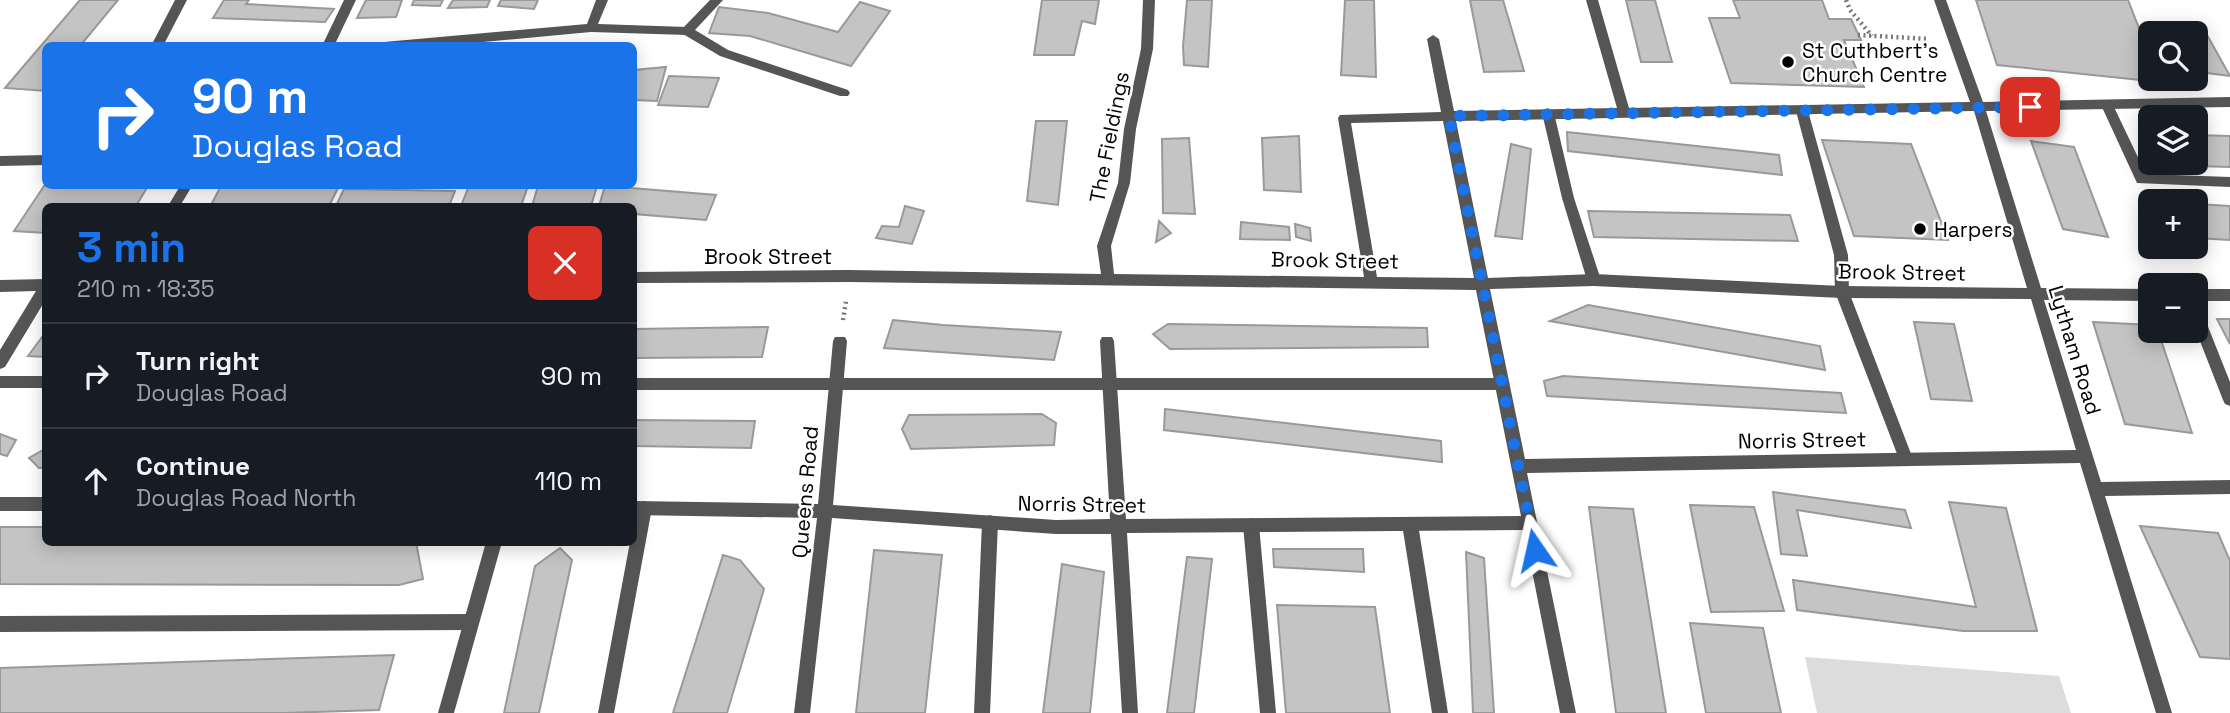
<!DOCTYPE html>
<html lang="en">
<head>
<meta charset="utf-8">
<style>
  :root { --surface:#171b24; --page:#20242c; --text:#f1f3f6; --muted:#9ea1a6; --line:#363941; --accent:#1a73e8 }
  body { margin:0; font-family:"Space Grotesk",sans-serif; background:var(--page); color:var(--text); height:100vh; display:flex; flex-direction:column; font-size:26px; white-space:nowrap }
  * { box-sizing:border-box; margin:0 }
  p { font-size:23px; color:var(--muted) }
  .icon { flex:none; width:38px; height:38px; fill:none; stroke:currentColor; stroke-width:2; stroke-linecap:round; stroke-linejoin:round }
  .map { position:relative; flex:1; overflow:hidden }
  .side { position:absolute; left:42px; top:203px; width:595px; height:343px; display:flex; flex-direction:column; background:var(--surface); border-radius:10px; box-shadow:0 4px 18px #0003 }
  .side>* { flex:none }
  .banner { position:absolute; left:42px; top:42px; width:595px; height:147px; border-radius:10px; box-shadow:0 4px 18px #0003; background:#1a73e8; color:#fff; overflow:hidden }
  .tools { position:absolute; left:2138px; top:21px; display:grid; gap:14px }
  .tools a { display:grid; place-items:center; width:70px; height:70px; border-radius:10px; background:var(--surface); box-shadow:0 4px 18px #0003; font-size:35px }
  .pin { position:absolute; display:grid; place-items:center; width:60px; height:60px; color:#fff; margin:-30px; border-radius:14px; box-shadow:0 4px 10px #0006 }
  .me { position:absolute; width:77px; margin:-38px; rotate:349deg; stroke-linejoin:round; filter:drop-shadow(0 0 5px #0008) }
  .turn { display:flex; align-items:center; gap:24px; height:147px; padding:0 35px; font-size:32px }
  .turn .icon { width:91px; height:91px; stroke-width:2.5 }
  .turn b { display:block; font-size:49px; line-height:60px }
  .round { display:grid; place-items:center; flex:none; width:74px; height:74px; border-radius:10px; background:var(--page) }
  .summary { display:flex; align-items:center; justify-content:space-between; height:119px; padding:0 35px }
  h1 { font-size:42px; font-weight:800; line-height:52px; color:var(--accent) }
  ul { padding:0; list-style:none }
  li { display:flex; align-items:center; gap:21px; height:105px; padding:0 35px; border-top:2px solid var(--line) }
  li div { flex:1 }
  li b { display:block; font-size:26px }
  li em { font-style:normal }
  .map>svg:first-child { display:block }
</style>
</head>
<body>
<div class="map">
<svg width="2230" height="713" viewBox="0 0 2230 713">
  <rect width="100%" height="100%" fill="#fff"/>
  <polygon fill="#dcdcdc" points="1805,657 2059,676 2071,713 1817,713"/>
  <g fill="#c4c4c4" stroke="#999" stroke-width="2">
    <polygon points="80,0 118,0 80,46 46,46 46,91 5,88"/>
    <polygon points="224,0 249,0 246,4 334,9 325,22 213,18"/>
    <polygon points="366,0 402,0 396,17 357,18"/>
    <polygon points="414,0 443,0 440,6 412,5"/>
    <polygon points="453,0 490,0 487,7 448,8"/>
    <polygon points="501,0 538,0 534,9 498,6"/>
    <polygon points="1042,0 1099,0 1095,24 1082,21 1074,55 1034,55"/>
    <polygon points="1187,0 1212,0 1208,67 1184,65 1183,46"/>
    <polygon points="1345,0 1374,0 1376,77 1341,75"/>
    <polygon points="1470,0 1503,0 1524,71 1484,72"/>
    <polygon points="1626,0 1655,0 1672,62 1641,62"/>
    <polygon points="1733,0 1822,0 1829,19 1851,19 1861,40 1844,40 1864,87 1731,83 1709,18 1740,18"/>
    <polygon points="1976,0 2128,0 2151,59 2151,79 2158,79 2160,82 1997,65"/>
    <polygon points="860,2 890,11 851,66 750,36 709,33 719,7 768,13 838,32"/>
    <polygon points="2172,23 2202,26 2230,76 2199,72 2196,67 2196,33 2178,33"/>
    <polygon points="666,67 657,101 634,100 634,70"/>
    <polygon points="669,76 719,78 708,107 658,105"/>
    <polygon points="1036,121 1067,121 1058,205 1027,201"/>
    <polygon points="1567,132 1779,155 1782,175 1568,151"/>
    <polygon points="2196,135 2230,136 2230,167 2163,165 2162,163 2196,163"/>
    <polygon points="1299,136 1301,192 1264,190 1262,138"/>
    <polygon points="1189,138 1195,214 1163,213 1162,139"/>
    <polygon points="1822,140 1911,144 1948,240 1854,236"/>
    <polygon points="2031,141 2074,147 2108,237 2063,229"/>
    <polygon points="1511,144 1531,149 1522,239 1495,236"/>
    <polygon points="46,183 46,186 148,186 136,206 46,206 46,233 14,231"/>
    <polygon points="221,186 339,186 330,204 211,205"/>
    <polygon points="469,186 528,186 521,206 461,206"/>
    <polygon points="538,186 597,186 591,206 532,206"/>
    <polygon points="605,186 607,186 716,195 706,220 634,214 634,206 599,206"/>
    <polygon points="344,189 455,191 449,206 336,206"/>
    <polygon points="2196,204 2230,206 2230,240 2196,238"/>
    <polygon points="905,206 924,211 912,244 876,238 882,226 899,227"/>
    <polygon points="1588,211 1790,215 1798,241 1594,237"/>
    <polygon points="1159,221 1171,233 1156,242"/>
    <polygon points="1241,222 1289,227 1290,240 1240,239"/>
    <polygon points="1295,224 1310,228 1311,241 1296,237"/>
    <polygon points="1588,305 1820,346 1825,370 1550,321"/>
    <polygon points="2217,319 2230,319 2230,344"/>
    <polygon points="893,320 943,325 1061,332 1054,360 884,348"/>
    <polygon points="1914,322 1954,324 1972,401 1931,399"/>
    <polygon points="2093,322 2151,325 2151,331 2158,331 2192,433 2125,424"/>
    <polygon points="1168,324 1427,328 1428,347 1170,349 1153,334"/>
    <polygon points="768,327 762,357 634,358 634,329"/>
    <polygon points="45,333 46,357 28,356"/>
    <polygon points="1563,376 1841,393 1846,413 1547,396 1544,381"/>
    <polygon points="1165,409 1441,441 1442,462 1164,430"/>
    <polygon points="1042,414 1056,423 1054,445 911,449 902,429 909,415"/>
    <polygon points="634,420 755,421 751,448 634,446"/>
    <polygon points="0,434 16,440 7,456 0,454"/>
    <polygon points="46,442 46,468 39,468 29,458 43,450"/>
    <polygon points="1773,492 1905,510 1911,528 1797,510 1807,556 1781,554"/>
    <polygon points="1949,502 2006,508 2037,631 1963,631 1797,610 1793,580 1976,607"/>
    <polygon points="1690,505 1754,507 1784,611 1711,612"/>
    <polygon points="1589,507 1633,509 1666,713 1616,713"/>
    <polygon points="2140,526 2218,533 2230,561 2230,659 2200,657"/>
    <polygon points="0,527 46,527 46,542 416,542 423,579 399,585 0,584"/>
    <polygon points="560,548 572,560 539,713 504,713 535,566"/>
    <polygon points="1273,549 1363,549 1364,572 1274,567"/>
    <polygon points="874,550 942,555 925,713 856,713"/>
    <polygon points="1466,552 1484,558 1494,713 1473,713"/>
    <polygon points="723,555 740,560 764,589 727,713 673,713"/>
    <polygon points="1187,557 1212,559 1194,713 1167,713"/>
    <polygon points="1062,564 1104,572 1090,713 1043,713"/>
    <polygon points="1277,605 1375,607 1390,713 1286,713"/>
    <polygon points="1690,623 1763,628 1781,713 1706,713"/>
    <polygon points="394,655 379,710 283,713 0,713 0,668"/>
  </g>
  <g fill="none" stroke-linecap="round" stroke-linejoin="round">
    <g stroke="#777" stroke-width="4.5" stroke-dasharray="2 3.5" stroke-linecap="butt">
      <polyline points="1846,0 1850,10 1872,36"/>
      <polyline points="1858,35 1929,39"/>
      <polyline points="843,320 846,301"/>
    </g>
    <g fill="#555" fill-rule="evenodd">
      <polygon points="344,0 356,0 334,46 322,46"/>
      <polygon points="710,0 723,0 695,30 728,50 848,90 850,93 848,96 840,96 720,56 683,34 683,28"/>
      <polygon points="2107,100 2113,105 2146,174 2230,177 2230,187 2137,183 2101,105"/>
      <polygon points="1802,106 1808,111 1848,255 1849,292 1913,459 1911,464 1906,466 1901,464 1899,459 1835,292 1834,255 1796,111"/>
      <polygon points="1548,108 1554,113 1574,198 1601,280 1599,284 1589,284 1587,280 1562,198 1542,113"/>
      <polygon points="46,155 46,165 0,166 0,156"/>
      <polygon points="2196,308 2201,310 2203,314 2230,382 2230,406 2225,404 2223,400 2196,331"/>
      <rect x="0" y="376" width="46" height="12"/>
      <polygon points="634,378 1502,378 1507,380 1509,384 1507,388 1502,390 634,390"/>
      <polygon points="644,501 649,503 652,508 614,713 598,713 630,542 634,542 636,508 639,503"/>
      <polygon points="990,515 995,517 998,522 990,713 974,713 982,522 985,517"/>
      <polygon points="1410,517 1415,519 1418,524 1448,713 1432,713 1402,524 1405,519"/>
      <polygon points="1251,518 1256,520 1259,525 1276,713 1260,713 1243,525 1246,520"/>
      <polygon points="471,614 477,617 479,622 477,627 471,630 0,632 0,616"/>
    </g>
    <g fill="#555" fill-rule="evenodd">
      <polygon points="175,0 187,0 163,46 151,46"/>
      <polygon points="596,0 608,0 598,24 687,27 693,31 687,35 591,32 439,46 378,46 384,42 587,24"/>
      <path d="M1143 0H1155L1153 49 1136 129 1130 183 1111 246 1114 274 1364 277 1338 118 1340 115 1441 112 1427 39 1433 35 1439 39 1454 111 1617 108 1586 0H1598L1629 108 1970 102 1934 0H1946L1983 102 2230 97V107L1986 111 2041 288 2151 289V301L2044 300 2101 482 2230 480V494L2105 496 2172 713H2156L2080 463 1527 473 1576 713H1560L1524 530 1127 533 1138 713H1122L1111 534H1056L832 518 810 713H794L817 518 634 515V501L818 504 833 341 835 337H845L847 341 833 505 1056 520 1110 519 1100 341 1102 337H1112L1114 341 1126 519 1521 516 1476 290 849 282 634 283V272L849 270 1101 274 1097 246 1118 183 1124 129 1141 49ZM1974 111 2027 288 1842 286 1594 274 1488 278 1456 121ZM1443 121 1474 278 1377 277 1351 123ZM1594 286 1842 298 2031 299 2076 450 1525 459 1490 289Z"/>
      <polygon points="180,186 192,186 180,206 168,206"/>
      <polygon points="46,279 46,299 5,367 0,369 0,350 36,291 0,292 0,280"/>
      <rect x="2196" y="289" width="34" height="12"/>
      <rect x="0" y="497" width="46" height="14"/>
      <polygon points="486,542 502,542 454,713 438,713"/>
    </g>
  </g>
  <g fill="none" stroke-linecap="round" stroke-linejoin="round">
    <polyline stroke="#1a73e8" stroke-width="12" stroke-dasharray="0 21.6" points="1535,550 1449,116 2030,107"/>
  </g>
  <g fill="#000" stroke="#fff" stroke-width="2.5">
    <circle cx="1788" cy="62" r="7"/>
    <circle cx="1920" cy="229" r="7"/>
  </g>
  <g text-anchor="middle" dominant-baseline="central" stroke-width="5" stroke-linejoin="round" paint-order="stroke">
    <g font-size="21" fill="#000" stroke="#fff" text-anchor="start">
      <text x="1802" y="50">St Cuthbert's<tspan x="1802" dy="24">Church Centre</tspan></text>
      <text x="1934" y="229">Harpers</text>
    </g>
    <g font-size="21" fill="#000" stroke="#fff">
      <text transform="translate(1109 137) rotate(-79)">The Fieldings</text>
      <text x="768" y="256">Brook Street</text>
      <text transform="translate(1335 260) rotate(1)">Brook Street</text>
      <text transform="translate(1902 272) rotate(1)">Brook Street</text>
      <text transform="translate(2075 350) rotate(73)">Lytham Road</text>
      <text transform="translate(1802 440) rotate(-1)">Norris Street</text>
      <text transform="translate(805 492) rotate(-85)">Queens Road</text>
      <text transform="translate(1082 504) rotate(1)">Norris Street</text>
    </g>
  </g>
</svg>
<div class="tools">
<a><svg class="icon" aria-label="search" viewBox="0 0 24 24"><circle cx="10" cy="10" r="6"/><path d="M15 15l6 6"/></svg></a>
<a><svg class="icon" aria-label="layers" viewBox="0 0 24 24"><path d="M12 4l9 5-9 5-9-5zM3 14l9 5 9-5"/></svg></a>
<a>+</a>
<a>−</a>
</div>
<div class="pin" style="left:2030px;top:107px;background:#d93025"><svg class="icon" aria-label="arrive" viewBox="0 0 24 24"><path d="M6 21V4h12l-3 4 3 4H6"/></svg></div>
<svg class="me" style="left:1535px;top:550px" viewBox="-20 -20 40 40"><path d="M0-17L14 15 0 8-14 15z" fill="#1a73e8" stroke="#fff" stroke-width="4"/></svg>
<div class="banner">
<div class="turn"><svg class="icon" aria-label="right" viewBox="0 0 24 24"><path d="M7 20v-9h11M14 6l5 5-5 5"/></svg><div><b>90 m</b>Douglas Road</div></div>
</div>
<section class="side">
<div class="summary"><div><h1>3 min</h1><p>210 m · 18:35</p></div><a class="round" style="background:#d93025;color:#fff"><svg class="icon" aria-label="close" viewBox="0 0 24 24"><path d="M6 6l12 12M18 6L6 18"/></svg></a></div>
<ul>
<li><svg class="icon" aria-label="right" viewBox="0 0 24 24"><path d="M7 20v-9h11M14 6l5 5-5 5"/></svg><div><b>Turn right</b><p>Douglas Road</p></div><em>90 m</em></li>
<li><svg class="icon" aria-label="ahead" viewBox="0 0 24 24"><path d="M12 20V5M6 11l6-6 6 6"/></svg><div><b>Continue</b><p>Douglas Road North</p></div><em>110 m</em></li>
</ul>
</section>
</div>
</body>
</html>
